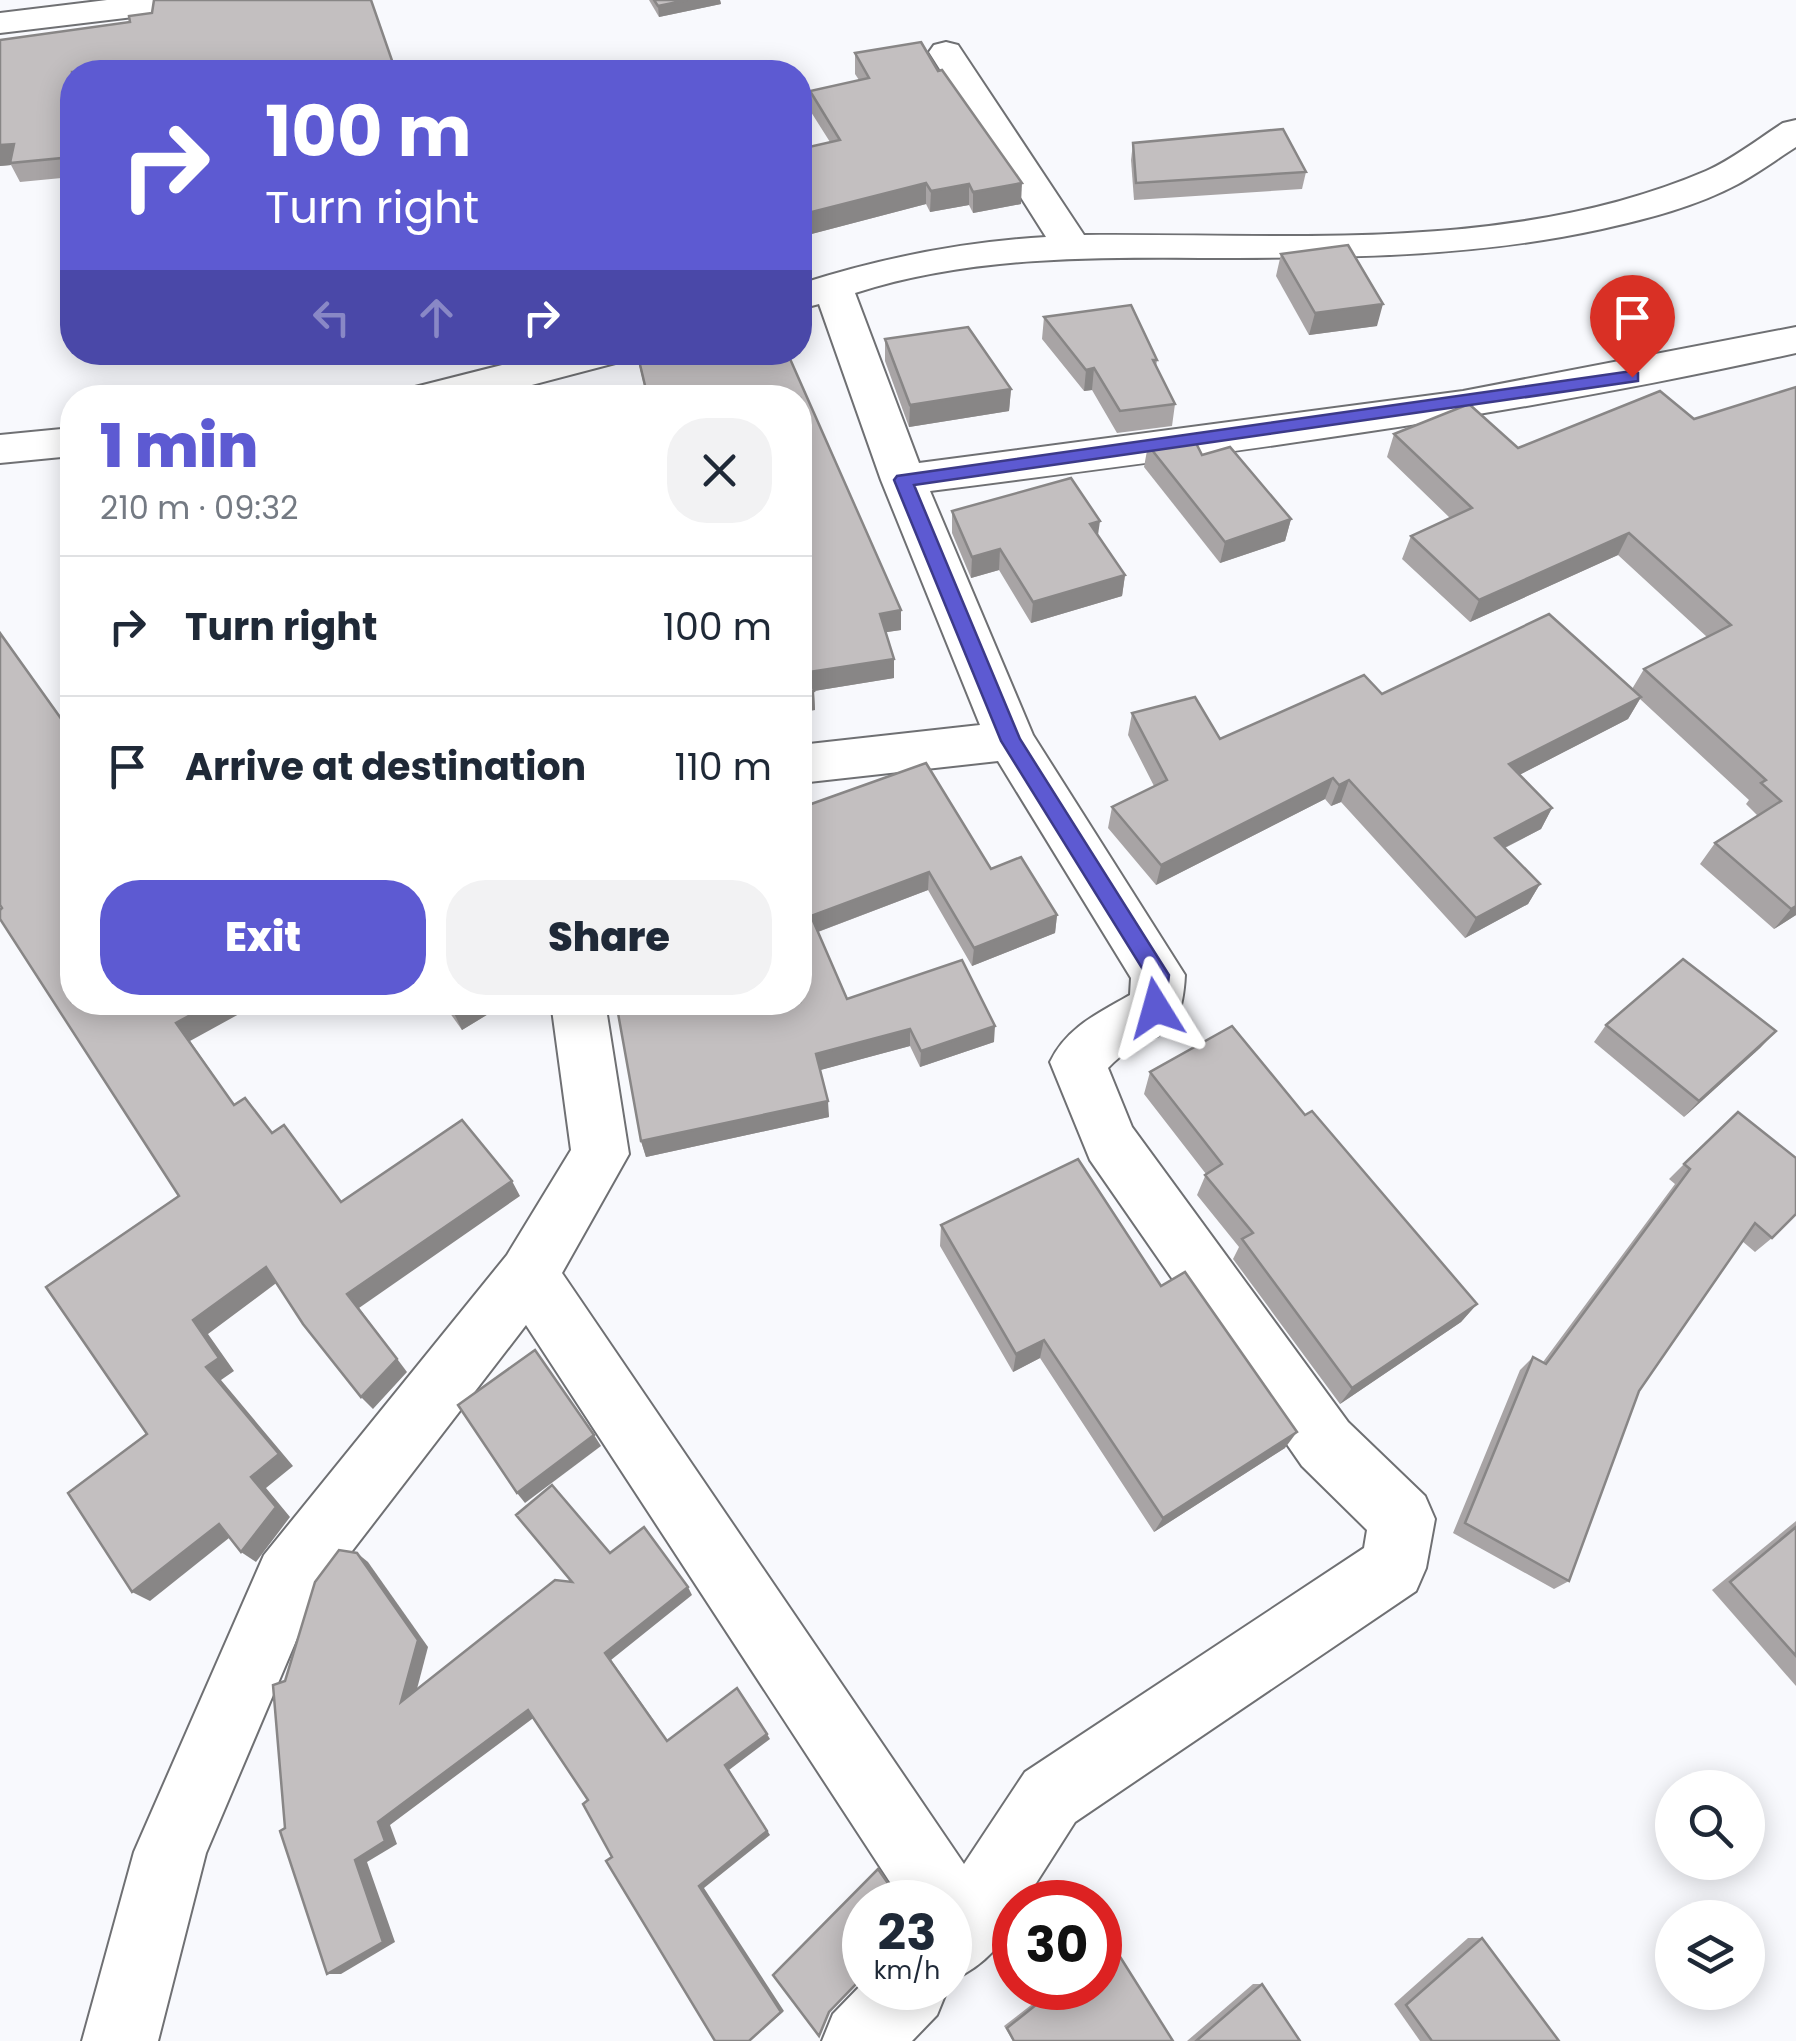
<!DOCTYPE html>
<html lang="en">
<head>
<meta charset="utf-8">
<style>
  :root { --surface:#fff; --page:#f2f2f3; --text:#1f2937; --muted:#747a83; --line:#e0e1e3; --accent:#5d5ad2 }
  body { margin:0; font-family:Poppins,sans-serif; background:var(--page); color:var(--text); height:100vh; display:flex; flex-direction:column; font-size:38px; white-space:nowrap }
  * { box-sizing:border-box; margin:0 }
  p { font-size:32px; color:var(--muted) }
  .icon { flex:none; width:55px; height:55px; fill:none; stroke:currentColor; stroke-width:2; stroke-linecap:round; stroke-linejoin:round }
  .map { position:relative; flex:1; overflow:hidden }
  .drawer { position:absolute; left:60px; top:385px; width:752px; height:630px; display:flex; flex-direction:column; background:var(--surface); border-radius:40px; box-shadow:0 5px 25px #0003 }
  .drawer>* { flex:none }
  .guide { position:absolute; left:60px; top:60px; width:752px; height:305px; border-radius:40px; box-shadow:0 5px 25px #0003; background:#5d5ad2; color:#fff; overflow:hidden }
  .controls { position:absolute; left:1655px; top:1770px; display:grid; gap:20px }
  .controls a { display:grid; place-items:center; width:110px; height:110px; border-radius:50%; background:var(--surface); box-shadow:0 5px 25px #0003; font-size:50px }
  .speed { position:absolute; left:842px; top:1880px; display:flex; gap:20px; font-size:50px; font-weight:700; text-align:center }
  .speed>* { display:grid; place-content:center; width:130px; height:130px; border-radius:50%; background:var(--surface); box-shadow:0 5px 25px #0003; line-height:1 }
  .speed small { font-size:25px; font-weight:400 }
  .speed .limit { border:15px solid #d22; background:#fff; color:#111 }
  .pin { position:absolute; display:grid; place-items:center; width:85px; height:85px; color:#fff; margin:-102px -42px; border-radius:50% 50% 50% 0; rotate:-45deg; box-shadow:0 0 10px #0007 }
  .pin .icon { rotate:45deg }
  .me { position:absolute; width:110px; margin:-55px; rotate:352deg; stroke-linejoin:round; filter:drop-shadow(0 0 8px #0008) }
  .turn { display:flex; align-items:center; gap:35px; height:210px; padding:0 40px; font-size:45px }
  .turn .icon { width:130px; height:130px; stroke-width:2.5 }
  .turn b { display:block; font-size:70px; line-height:85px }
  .lanes { display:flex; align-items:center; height:95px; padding:0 40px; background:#0003; justify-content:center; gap:50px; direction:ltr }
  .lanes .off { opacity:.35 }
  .round { display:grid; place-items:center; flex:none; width:105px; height:105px; border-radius:40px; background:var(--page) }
  .overview { display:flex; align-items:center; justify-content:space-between; height:170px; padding:0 40px }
  h1 { font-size:60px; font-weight:800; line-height:75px; color:var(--accent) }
  .cta { display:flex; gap:20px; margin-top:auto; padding:20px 40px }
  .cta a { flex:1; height:115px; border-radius:40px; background:var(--accent); color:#fff; font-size:40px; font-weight:800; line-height:115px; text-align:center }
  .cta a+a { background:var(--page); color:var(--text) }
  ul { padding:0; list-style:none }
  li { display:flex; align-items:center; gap:30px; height:140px; padding:0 40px; border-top:2px solid var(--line) }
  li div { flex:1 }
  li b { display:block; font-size:38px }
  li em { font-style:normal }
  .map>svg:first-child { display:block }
</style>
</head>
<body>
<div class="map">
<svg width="1796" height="2041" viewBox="0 0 1796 2041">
  <rect width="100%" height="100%" fill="#f8f9fd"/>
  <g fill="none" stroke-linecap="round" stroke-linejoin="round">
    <g stroke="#6f7073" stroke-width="4">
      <g id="minor">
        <polygon points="107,0 209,0 204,7 192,10 0,33 0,13"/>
        <path d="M946 42 958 45 1084 235C1290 233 1512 254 1706 171 1733 159 1758 139 1783 123L1796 120V147C1777 159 1758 173 1738 184 1697 206 1647 219 1602 229 1470 258 1335 258 1201 258 1085 257 967 257 855 293L919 463 1463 391 1796 327V353C1510 417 1220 454 930 491L1033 735 1185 975C1181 1053 1150 1023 1108 1068L1132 1127 1348 1422 1425 1496 1435 1519 1426 1568 1416 1591 1075 1822 1024 1902H1015C1015 1938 981 1968 950 1981V1902H903L526 1325 312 1603 206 1853 158 2041H82L134 1852 264 1555 507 1255 571 1150 551 1002H605L629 1154 562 1273 964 1864 1025 1772 1364 1548 1367 1530 1302 1466 1090 1160 1050 1062C1067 1027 1097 1014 1130 995L1131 978 998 761 800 783V745L980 725 881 480 819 304 800 309V284C881 258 961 242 1046 237L929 52 934 45Z"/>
        <polygon points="553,352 628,352 623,361 482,398 405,398 411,388"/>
        <polygon points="72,428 72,456 0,463 0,435"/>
        <polygon points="865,1981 865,1988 948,1988 937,2015 912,2041 822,2041 833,2014"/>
      </g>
    </g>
    <use href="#minor" fill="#fff" fill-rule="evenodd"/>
  </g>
  <g fill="#a8a4a5">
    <polygon points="371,0 72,72 72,177 20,182 11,165 0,166 0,40 130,22 152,13"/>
    <polygon points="649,0 720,0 721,4 659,17"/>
    <polygon points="855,53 1021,204 973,213 969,205 930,212 926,204 800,237 800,149 830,142 811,112 810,91 859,80 855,74"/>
    <polygon points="1133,143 1306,172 1302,189 1134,200 1131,160"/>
    <polygon points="1281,254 1377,326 1309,335 1276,276"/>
    <polygon points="1044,317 1157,360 1156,367 1175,404 1172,426 1117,433 1092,390 1084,391 1042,339"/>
    <polygon points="885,339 1011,389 1009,411 909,427 885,361"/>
    <polygon points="636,352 787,352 901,610 901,630 886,632 894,678 814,691 815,710 800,712 800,398 647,398"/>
    <polygon points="1796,387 1796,915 1774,929 1700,864 1715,843 1758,816 1746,804 1749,800 1640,699 1628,719 1519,775 1552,808 1541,829 1505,848 1540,884 1528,904 1465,938 1341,802 1331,806 1325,799 1156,885 1108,828 1112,807 1154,786 1128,735 1132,713 1220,739 1382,694 1632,689 1644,669 1707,637 1618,555 1470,622 1402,559 1411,536 1450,518 1387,457 1394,434 1518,448 1694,419"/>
    <polygon points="1148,445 1202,455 1291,519 1285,541 1220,563 1144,467"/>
    <polygon points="952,511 1098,535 1125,575 1122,596 1031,623 999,570 971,578 952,533"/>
    <polygon points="800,808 991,869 1057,915 1055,933 972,966 928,890 818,932 847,999 994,1042 920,1067 910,1046 820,1070 829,1117 646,1157 641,1141 800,1002"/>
    <polygon points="442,1002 508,1002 462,1030"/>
    <polygon points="1606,1025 1776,1031 1760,1048 1684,1117 1594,1042"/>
    <polygon points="1150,1072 1305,1115 1477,1304 1461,1322 1340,1404 1233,1259 1239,1247 1197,1195 1206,1174 1144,1094"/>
    <polygon points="1684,1164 1772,1238 1755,1252 1742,1241 1639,1391 1569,1581 1554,1589 1453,1533 1520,1370 1533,1357 1543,1362 1675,1184 1669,1179"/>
    <polygon points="941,1225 1161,1286 1285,1448 1154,1532 1040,1358 1013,1372 940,1246"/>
    <polygon points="1796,1521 1796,1686 1712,1590"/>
    <polygon points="1468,1938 1482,1938 1559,2041 1420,2041 1394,2004"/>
    <polygon points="1112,1944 1173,2041 1013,2041 1004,2026 1053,1988 1100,1988 1100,1950 1107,1945"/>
    <polygon points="1253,1984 1262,1984 1300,2041 1187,2041"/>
  </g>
  <g fill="#888686">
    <polygon points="687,0 720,0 721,4 659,17 658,6"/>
    <polygon points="14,144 10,163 11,165 0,166 0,145"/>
    <polygon points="926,183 926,204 800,237 800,215"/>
    <polygon points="1022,183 1021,204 973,213 973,192"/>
    <polygon points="969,184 969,205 930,212 931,191"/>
    <polygon points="1383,304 1377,326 1309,335 1315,313"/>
    <polygon points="101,352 166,352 106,363"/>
    <polygon points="376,352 473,352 436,359 434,354 378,361"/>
    <polygon points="1094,368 1092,390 1084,391 1086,370"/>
    <polygon points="1011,389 1009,411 909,427 910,405"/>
    <polygon points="1291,519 1285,541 1220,563 1225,542"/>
    <polygon points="1100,521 1097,542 1090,524"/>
    <polygon points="1629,533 1618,555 1470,622 1479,600"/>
    <polygon points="1000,549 999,570 971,578 972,557"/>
    <polygon points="1125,575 1122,596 1031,623 1033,602"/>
    <polygon points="901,610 901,630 881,633 880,614"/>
    <polygon points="894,659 894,678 814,691 815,710 800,712 800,693 809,672"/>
    <polygon points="1641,697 1628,719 1498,786 1509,764"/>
    <polygon points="1333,778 1325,799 1156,885 1161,865"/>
    <polygon points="1349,780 1341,802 1331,806 1339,785"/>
    <polygon points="1552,808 1541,829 1484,858 1495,838"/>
    <polygon points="929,872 928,890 812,934 811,916"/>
    <polygon points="1540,884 1528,904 1465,938 1476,918"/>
    <polygon points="1796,906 1796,915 1774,929 1791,909"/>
    <polygon points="1057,915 1055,933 972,966 974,948"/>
    <polygon points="214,1002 261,1002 190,1041 246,1122 176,1023"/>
    <polygon points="469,1002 508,1002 462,1030 453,1011"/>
    <polygon points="995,1026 994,1042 920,1067 921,1051"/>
    <polygon points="910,1029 910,1046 817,1071 816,1054"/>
    <polygon points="1776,1031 1760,1048 1684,1117 1699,1101"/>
    <polygon points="828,1101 829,1117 646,1157 641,1141"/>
    <polygon points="512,1181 520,1196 359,1308 407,1372 373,1409 361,1397 347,1294"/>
    <polygon points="266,1267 279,1281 208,1334 234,1371 221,1380 293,1466 266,1488 290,1517 256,1562 241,1552 251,1477 206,1367 193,1320"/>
    <polygon points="1477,1304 1461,1322 1340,1404 1352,1388"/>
    <polygon points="1044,1340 1040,1358 1013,1372 1016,1354"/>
    <polygon points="1297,1432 1285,1448 1154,1532 1163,1518"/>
    <polygon points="594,1435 601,1446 525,1503 517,1493"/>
    <polygon points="219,1524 234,1534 150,1601 132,1592"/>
    <polygon points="357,1553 368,1562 428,1647 412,1708 401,1702"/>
    <polygon points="688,1587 692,1595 611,1660 672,1746 605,1653"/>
    <polygon points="528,1710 536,1716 390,1825 397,1844 367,1862 395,1942 341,1974 327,1974 355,1860 378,1822"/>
    <polygon points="767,1734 770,1739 729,1770 770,1835 704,1888 784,2011 749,2041 699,1886 725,1765"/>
  </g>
  <g fill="#c3bfc0" stroke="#888686" stroke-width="2.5">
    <polygon points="154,0 371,0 396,72 72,72 72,157 10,163 14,144 0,145 0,40 130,22 129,16 152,13"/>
    <polygon points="654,0 687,0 658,6"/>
    <polygon points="921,42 938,71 942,70 1022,183 973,192 969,184 931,191 926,183 800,215 800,149 840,140 810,91 869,78 855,53"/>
    <polygon points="1283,129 1306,172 1136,183 1133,143"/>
    <polygon points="1348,245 1383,304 1315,313 1281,254"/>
    <polygon points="1131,305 1157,360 1153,360 1175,404 1120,411 1094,368 1086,370 1044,317"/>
    <polygon points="968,327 1011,389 910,405 885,339"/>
    <polygon points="637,352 787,352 901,610 880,614 894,659 809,672 814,691 800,693 800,398 648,398"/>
    <polygon points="1796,387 1796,906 1791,909 1715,843 1781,801 1761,783 1766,780 1644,669 1731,625 1629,533 1479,600 1411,536 1472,508 1394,434 1469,404 1518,448 1660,391 1694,419"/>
    <polygon points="1194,439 1202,455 1230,447 1291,519 1225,542 1148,445"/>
    <polygon points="1071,478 1100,521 1090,524 1125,575 1033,602 1000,549 972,557 952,511"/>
    <polygon points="1549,614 1641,697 1509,764 1552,808 1495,838 1540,884 1476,918 1349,780 1339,785 1333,778 1161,865 1112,807 1167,780 1132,713 1195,697 1220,739 1364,675 1382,694"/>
    <polygon points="0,633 72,734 72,1002 214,1002 176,1023 234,1105 245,1098 272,1133 284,1125 341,1202 462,1120 512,1181 347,1294 397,1359 361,1397 303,1324 266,1267 193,1320 219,1358 206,1367 279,1454 251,1477 276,1507 241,1552 219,1524 132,1592 68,1493 147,1434 46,1287 179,1196 0,919 0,910 2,908 0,905"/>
    <polygon points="926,763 991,869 1021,857 1057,915 974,948 929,872 811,916 847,999 962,960 995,1026 921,1051 910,1029 816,1054 828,1101 641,1141 616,1002 800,1002 800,808"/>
    <polygon points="1683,959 1776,1031 1699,1101 1606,1025"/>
    <polygon points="447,1002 469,1002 453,1011"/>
    <polygon points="1232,1026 1305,1115 1312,1111 1477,1304 1352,1388 1242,1239 1253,1233 1205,1175 1222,1164 1150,1072"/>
    <polygon points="1738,1112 1796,1158 1796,1214 1772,1238 1755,1223 1639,1391 1569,1581 1465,1523 1533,1357 1546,1364 1690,1169 1684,1164"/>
    <polygon points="1078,1159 1161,1286 1185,1272 1297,1432 1163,1518 1044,1340 1016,1354 941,1225"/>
    <polygon points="535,1350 594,1435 517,1493 458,1405"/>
    <polygon points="552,1485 610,1553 644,1527 688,1587 605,1653 667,1741 737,1688 767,1734 725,1765 767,1831 699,1886 781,2012 749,2041 715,2041 606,1861 612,1857 583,1804 588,1800 528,1710 378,1822 385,1841 355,1860 383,1942 327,1974 280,1831 285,1828 273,1685 285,1681 315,1582 339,1550 357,1553 418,1640 401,1702 555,1580 572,1582 516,1515"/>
    <polygon points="1796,1527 1796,1656 1730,1582"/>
    <polygon points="878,1869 901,1902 865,1902 865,1978 861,1979 829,2012 819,2036 773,1975"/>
    <polygon points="1482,1938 1559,2041 1432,2041 1406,2005"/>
    <polygon points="1112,1944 1173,2041 1014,2041 1007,2028 1057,1988 1100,1988 1100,1954"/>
    <polygon points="1262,1984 1300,2041 1196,2041"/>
  </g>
  <polygon fill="#5d5ad2" stroke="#3c3a88" stroke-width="2.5" points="1632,371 1638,373 1638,381 914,485 1020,739 1169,975 1164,1015 1148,1015 1145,1008 1147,976 1001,741 894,480 897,476"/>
</svg>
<div class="controls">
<a><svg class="icon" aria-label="search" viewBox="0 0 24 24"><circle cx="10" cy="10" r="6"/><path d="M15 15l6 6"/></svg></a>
<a><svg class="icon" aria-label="layers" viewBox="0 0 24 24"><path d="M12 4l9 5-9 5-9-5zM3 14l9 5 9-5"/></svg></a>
</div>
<div class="speed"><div>23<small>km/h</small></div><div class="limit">30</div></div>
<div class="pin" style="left:1632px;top:377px;background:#d93025"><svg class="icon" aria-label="arrive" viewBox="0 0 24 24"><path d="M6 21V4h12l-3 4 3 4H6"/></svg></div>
<svg class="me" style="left:1156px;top:1008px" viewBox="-20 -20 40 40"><path d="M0-17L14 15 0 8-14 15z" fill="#5d5ad2" stroke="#fff" stroke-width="4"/></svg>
<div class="guide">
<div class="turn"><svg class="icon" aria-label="right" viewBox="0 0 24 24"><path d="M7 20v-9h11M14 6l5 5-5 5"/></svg><div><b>100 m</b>Turn right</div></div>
<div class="lanes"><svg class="icon off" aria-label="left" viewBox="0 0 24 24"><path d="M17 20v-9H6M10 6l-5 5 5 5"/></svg><svg class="icon off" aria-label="ahead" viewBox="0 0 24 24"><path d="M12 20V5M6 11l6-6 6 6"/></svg><svg class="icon" aria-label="right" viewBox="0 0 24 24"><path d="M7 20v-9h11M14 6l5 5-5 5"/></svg></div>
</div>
<section class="drawer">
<div class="overview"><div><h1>1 min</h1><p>210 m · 09:32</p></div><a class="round"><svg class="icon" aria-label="close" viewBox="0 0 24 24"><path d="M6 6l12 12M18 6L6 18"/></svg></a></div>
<ul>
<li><svg class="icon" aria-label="right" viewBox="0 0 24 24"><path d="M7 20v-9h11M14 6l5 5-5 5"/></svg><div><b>Turn right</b></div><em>100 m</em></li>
<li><svg class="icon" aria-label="arrive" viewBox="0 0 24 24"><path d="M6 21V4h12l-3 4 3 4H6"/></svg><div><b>Arrive at destination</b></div><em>110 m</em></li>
</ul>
<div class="cta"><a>Exit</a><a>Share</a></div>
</section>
</div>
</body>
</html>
